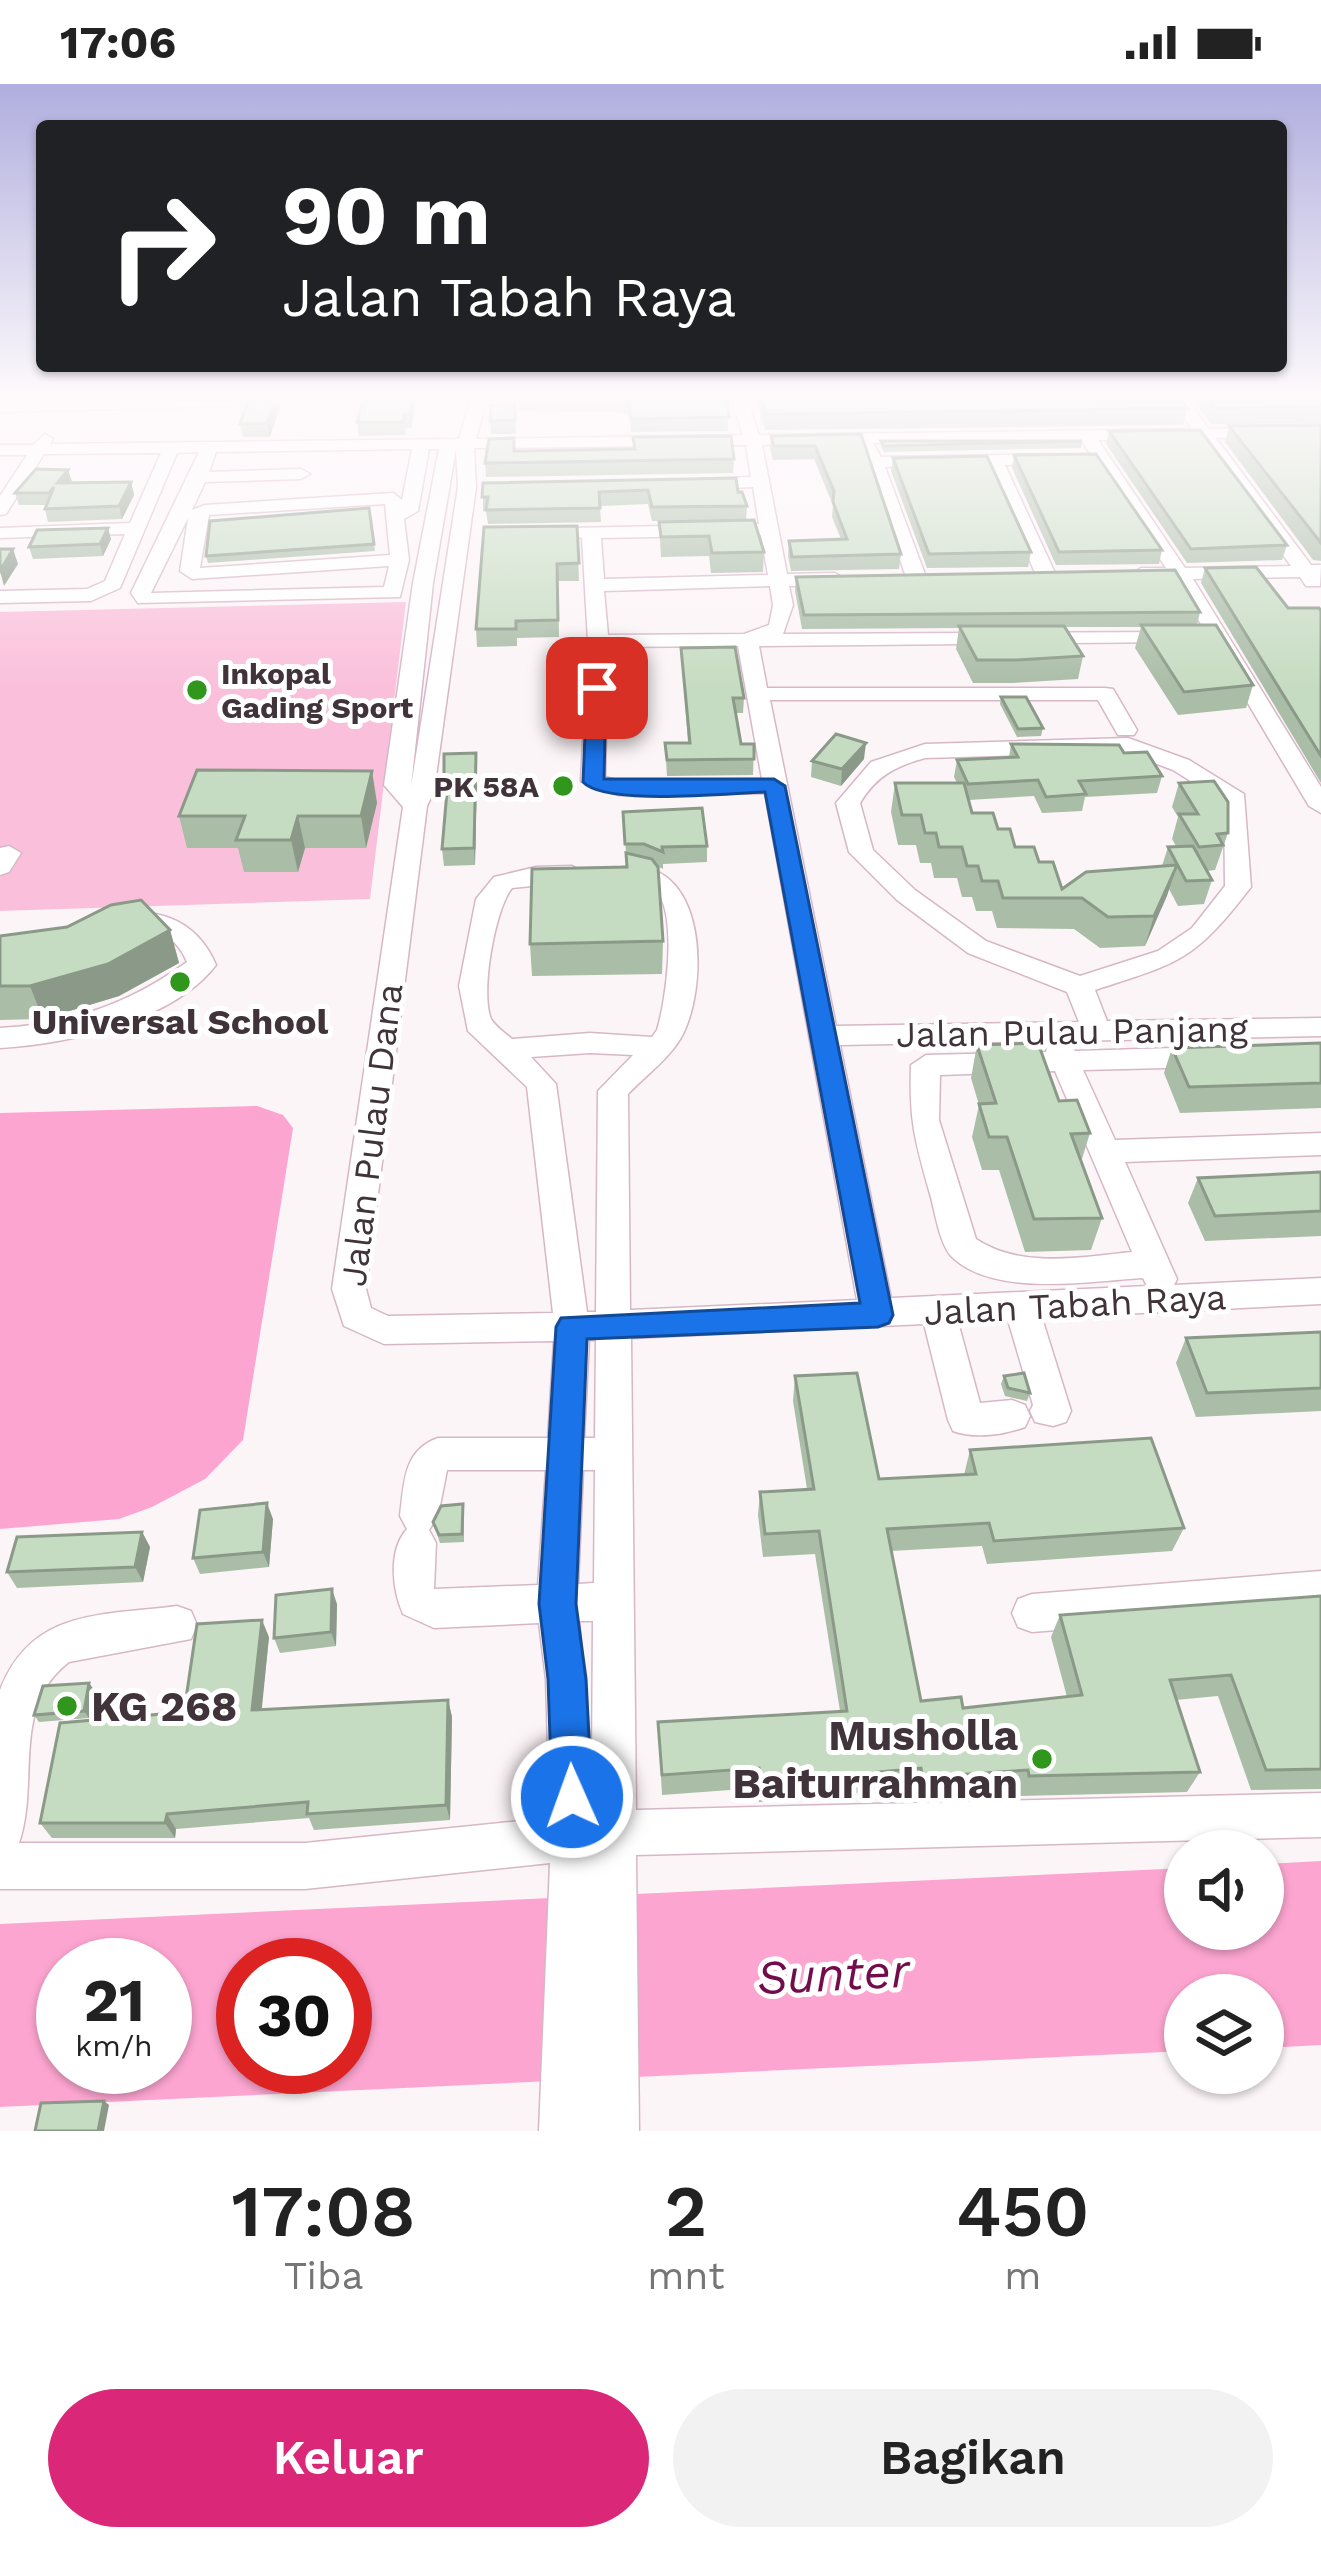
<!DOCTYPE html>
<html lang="id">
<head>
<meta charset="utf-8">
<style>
  :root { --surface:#fff; --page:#f2f2f2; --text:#222; --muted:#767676; --accent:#db2777 }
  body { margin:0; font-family:"Work Sans",sans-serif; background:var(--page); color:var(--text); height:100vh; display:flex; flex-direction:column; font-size:45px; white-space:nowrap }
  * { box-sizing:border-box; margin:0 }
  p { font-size:39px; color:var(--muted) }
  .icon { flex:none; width:66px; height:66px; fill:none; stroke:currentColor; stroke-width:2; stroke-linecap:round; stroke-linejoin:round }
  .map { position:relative; height:2047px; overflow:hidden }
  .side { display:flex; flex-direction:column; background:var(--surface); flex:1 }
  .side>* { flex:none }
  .top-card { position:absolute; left:36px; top:36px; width:1251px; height:252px; border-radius:12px; box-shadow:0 3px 9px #0004; background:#202124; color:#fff; overflow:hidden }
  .fabs { position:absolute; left:1164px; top:1746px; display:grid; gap:24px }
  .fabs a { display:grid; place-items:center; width:120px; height:120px; border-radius:50%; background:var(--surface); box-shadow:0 3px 9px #0004; font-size:60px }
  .speed { position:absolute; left:36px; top:1854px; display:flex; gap:24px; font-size:60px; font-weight:700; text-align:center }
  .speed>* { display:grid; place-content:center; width:156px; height:156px; border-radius:50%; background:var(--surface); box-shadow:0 3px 9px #0004; line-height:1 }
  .speed small { font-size:30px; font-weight:400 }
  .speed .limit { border:18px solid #d22; background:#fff; color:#111 }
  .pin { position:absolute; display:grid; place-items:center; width:102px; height:102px; color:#fff; margin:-51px; border-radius:24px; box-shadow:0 6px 18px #0006 }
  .me { position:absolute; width:132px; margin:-66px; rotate:358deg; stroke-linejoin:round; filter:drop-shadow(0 0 9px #0008) }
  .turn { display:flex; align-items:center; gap:42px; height:252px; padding:0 48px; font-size:54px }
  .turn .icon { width:156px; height:156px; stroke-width:2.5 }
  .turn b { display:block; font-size:84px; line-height:102px }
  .eta { display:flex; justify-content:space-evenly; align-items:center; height:204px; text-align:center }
  .eta b { font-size:72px; font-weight:600; line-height:84px }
  .primary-button { display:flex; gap:24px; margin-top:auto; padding:24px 48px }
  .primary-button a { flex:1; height:138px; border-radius:72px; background:var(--accent); color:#fff; font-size:48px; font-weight:600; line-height:138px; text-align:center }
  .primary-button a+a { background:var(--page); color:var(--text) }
  .status { display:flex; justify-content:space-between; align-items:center; height:84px; padding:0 60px; background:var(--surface); direction:ltr }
  .status svg { height:33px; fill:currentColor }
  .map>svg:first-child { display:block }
</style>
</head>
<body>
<div class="status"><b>17:06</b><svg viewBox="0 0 49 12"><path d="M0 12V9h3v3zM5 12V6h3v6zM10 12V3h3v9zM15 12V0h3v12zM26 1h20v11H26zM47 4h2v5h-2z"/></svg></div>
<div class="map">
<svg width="1321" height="2047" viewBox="0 0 1321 2047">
  <rect width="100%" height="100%" fill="#fcf5f8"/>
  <polygon fill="#fac0db" points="406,518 370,815 0,827 0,528"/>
  <g fill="#fca5d0" fill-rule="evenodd">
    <polygon points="257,1022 283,1031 293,1044 243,1356 205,1395 152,1423 119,1435 0,1445 0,1029"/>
    <path d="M1321 1777V1961L1263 1964V1911H1185V1967L0 2023V1840L1185 1784V1845H1263V1780ZM63 1881H165V1983H63ZM243 1881H345V1983H243Z"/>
  </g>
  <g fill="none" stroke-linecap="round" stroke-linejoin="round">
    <g stroke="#d7b7c6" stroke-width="3">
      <g id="minor">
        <polygon points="243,317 235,322 0,328 0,318"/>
        <path d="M470 317H486L476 355 743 351 732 317H748L759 351 1192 345 1172 317H1188L1209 345 1321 343V353L1216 354 1311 481H1321L1320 502H1306L1300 493 1193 495 1321 703V729L1309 722 1174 495 1141 496 1131 490 1141 484H1166L1081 356 873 359 881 373 1055 370 1063 375 1055 380 1005 381 1056 491 1046 497 1036 491 988 381 885 383 926 493 916 499 906 493 861 363 865 359 762 361 787 490 835 489 845 495 835 501 789 502 793 521 783 550 1174 548 1184 554 1181 558 759 562 767 604H1105L1113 605 1137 646 1134 651H1118L1098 616H770L836 942 1079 938 1067 908 968 869 897 816 849 768 836 719 871 678 925 660 1128 654 1189 676 1244 710 1251 803 1247 808C1192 879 1177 879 1095 906L1107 937 1321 934V952L1069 957 1075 967 1207 963 1221 973 1207 983 1083 986 1115 1056 1321 1049V1071L1125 1078 1177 1195 1174 1201 1321 1194V1220L1042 1234 1071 1327 1066 1338 1053 1342 1035 1338 1030 1327 1033 1321 1008 1236 958 1238 980 1319 1012 1316 1025 1321 1030 1332 1025 1343C1003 1351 975 1355 953 1347L948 1336 924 1240 631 1254 636 1726 1321 1709V1753L636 1771 639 2047H539L550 1779 305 1805H0V1606C32 1524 102 1532 177 1522L191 1527 197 1541 191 1555 69 1578C10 1623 40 1698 19 1759H305L550 1734 546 1595 539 1539 434 1544 403 1530C392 1505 388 1466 407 1445L400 1432C404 1400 403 1366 438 1354H548L554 1257 384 1260 344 1242 332 1205 403 723 384 701 413 499 439 365H429L418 427 404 435 409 476 400 513 138 519 131 509 199 368 177 369 120 504 91 517 0 519V507L87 505 105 497 125 450 0 454V444L130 439 161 369 44 370 6 430 0 431V412L27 371H0V361H33L45 350 53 355 50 360 459 355ZM1199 355 1291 482 1185 484 1098 356ZM746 361 751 393 700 395 691 400 700 405 753 403 759 440 571 444 562 449 582 454 588 557 581 697 619 711 765 709 857 1216 630 1226 628 1010C647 990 672 973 684 948 710 891 705 762 611 785L607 790 611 795C625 799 645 793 656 806 678 831 666 917 657 946L652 953 590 949 512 955C506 950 495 942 491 935 480 909 495 825 512 804L572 798 585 790 572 782 536 783 494 793 476 815 459 902 468 947 527 1003 553 1229 388 1232 371 1224 366 1205 427 722 434 707 476 403 474 364ZM412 365 402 416 393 409 205 421 192 426 205 398 301 395 310 390 301 385 209 388 216 368ZM456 365 458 403 411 703 433 499ZM385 420 390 471 200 484 209 431ZM188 434 180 487 192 495 389 482 384 503 151 509ZM761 451 768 491 604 495 601 454ZM770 502 773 521 769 541 744 550 608 551 604 507ZM738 562 762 695 620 697 605 693 608 563ZM1125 668 1173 686 1224 718 1225 802 1192 844 1158 867 1080 892 986 857 915 806 873 766 860 719C876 692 896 682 925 674ZM1049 957 1046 968 926 971 911 981C909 1037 915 1057 930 1110 935 1127 939 1158 951 1172 992 1214 1091 1197 1143 1194L1147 1202 891 1214 840 961ZM590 969 633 971 598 1007 596 1228H587L556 1000 531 973ZM1055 987 1132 1168C1081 1173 1021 1185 976 1155L939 1036 940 991ZM589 1256H596L595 1354H584ZM447 1386H546L538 1501 434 1505 436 1459 429 1446 438 1432ZM583 1386H595L594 1499 578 1500ZM579 1537H593L592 1681Z"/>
        <polygon points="9,762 21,769 9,788 0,791 0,764"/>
        <path d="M125 828C167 826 199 841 216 881 172 938 67 960 0 964V944C71 940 129 920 187 878 173 843 147 848 116 842L112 836 116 830Z"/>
        <polygon points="1321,1487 1321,1525 1032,1548 1018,1543 1012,1529 1018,1515 1032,1510"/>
      </g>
    </g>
    <use href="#minor" fill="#fff" fill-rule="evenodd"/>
  </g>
  <g fill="#aabda7">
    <polygon points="415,317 411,344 406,344 405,351 359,352 357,338"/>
    <polygon points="519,317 727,317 728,347 631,348 629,332 621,328 519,327"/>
    <polygon points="757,317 1182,317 1187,324 1183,341 765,346"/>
    <polygon points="1194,317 1321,317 1321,339 1211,340"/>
    <polygon points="281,319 270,353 243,353 240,340"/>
    <polygon points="515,321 516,350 491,350 490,337"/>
    <polygon points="1321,341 1321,477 1313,476 1225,358 1229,342"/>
    <polygon points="1109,347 1287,461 1282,476 1187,479 1106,360"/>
    <polygon points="861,350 901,470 899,485 791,487 788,472 789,457 841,455 832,433 833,421 814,375 773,376 770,365 771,352"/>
    <polygon points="633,353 734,375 733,389 486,393 485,379 514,354 515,367 633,365"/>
    <polygon points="881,357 1082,357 1081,364 884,368 881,363"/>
    <polygon points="1014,371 1162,466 1159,480 1056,481 1012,384"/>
    <polygon points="893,374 1031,468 1028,483 927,484 891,387"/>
    <polygon points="68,386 72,398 131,398 134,411 122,435 48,438 45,425 46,421 19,421 15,409"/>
    <polygon points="483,399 738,408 747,422 746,436 652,437 648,420 600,422 601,438 488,440 486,427 483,427"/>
    <polygon points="369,424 375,467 208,479 206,472"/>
    <polygon points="659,438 764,468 763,488 711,489 709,472 661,473"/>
    <polygon points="577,442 579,497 558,497 559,553 517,554 517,562 477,563 476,545"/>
    <polygon points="111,455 103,472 33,475 29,463"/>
    <polygon points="1205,484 1288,524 1321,527 1321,699 1201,499"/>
    <polygon points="796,493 1200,528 1197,541 1253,601 1246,624 1178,631 1135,564 1141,543 1065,543 1083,572 1078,595 1013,599 973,599 956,565 959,544 802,545 795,507"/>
    <polygon points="681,564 744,614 743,629 735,629 741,660 754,660 753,691 667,692 665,659 688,659"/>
    <polygon points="1001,613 1043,644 1041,652 1017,653 1000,620"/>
    <polygon points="1011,660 1124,669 1162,692 1157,709 1085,713 1082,727 1042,729 1034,712 969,716 972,729 998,745 1015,763 1039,778 1062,805 1162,782 1168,763 1176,762 1172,755 1178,733 1172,723 1179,699 1228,749 1215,786 1207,787 1212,796 1204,820 1178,822 1169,805 1145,862 1100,864 1074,845 997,844 992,827 976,827 972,813 962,813 957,794 934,794 931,779 920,779 916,761 898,761 891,728 895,699 957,699 954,693 957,676 1009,674"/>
    <polygon points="476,669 477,685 475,781 444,782 442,765 446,712 444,696"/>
    <polygon points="864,675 841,702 811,693 812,677"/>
    <polygon points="377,719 366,764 305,764 298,788 244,788 238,764 187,764 179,732"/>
    <polygon points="623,728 707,762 707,778 663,780 663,785 657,782 663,857 662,890 532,892 530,860 627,783"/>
    <polygon points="170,846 179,879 119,912 43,935 0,936 0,852"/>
    <polygon points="1321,959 1321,1024 1180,1029 1164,989 1172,964"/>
    <polygon points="977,961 1059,1017 1090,1049 1081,1078 1102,1134 1091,1166 1025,1168 999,1086 982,1086 972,1053 979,1021 971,994"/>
    <polygon points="1321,1088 1321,1152 1205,1157 1188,1119 1198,1094"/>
    <polygon points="1321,1248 1321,1327 1196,1333 1176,1279 1186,1254"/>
    <polygon points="795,1292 879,1395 964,1391 970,1366 1184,1444 1172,1467 987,1480 982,1462 891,1467 921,1617 963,1624 1067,1613 1051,1553 1060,1531 1321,1512 1321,1705 1251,1706 1218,1612 1176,1616 1200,1688 1187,1708 1020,1712 1019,1706 916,1712 914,1704 759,1718 757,1704 662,1711 658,1638 840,1627 815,1470 763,1473 758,1431 760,1408 807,1405 793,1317"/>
    <polygon points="1004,1292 1030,1309 1027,1317 1005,1312 1001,1300"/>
    <polygon points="464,1428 464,1458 440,1459 433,1438"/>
    <polygon points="273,1435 269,1483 200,1490 193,1474"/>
    <polygon points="142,1448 150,1463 143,1498 17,1504 7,1488"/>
    <polygon points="337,1520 336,1562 280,1569 274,1554"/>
    <polygon points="269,1553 261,1626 448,1616 452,1633 450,1736 314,1746 309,1734 176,1745 175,1754 52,1754 40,1739 184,1628"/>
    <polygon points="89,1599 94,1606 89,1634 39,1638 34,1631"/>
  </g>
  <g fill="#8b9a88">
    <polygon points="275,317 281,317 281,319 270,353 267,339"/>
    <polygon points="412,317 415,318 411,344 410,330"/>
    <polygon points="68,386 72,398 57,399"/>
    <polygon points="131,398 134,411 122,435 119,422"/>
    <polygon points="108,444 111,455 103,472 100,460"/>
    <polygon points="13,465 18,480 4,502 0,487"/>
    <polygon points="866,659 864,675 841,702 842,685"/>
    <polygon points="476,669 477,685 475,781 474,764"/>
    <polygon points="372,687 377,719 366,764 361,732"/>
    <polygon points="298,732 305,764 298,788 291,756"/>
    <polygon points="1177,781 1167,812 1145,862 1154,832"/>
    <polygon points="170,846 179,879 119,912 43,935 30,902"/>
    <polygon points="267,1419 273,1435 269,1483 263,1468"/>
    <polygon points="142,1448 150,1463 143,1498 135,1483"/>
    <polygon points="332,1505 337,1520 336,1562 331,1548"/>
    <polygon points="262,1536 269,1553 260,1643 252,1626"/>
    <polygon points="89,1599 94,1606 89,1634 84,1627"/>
    <polygon points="448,1616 452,1633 450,1736 446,1721"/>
    <polygon points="167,1730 176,1745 175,1754 165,1739"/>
    <polygon points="104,2017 109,2021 104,2047 98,2047"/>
  </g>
  <g fill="#c6dcc2" stroke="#8b9a88" stroke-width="3">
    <polygon points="248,317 275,317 267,339 240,340"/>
    <polygon points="363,317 412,317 410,330 405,330 403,338 357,338"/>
    <polygon points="625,317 727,317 729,333 631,335 629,319"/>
    <polygon points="762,317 1182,317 1187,324 766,330"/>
    <polygon points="1210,317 1321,317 1321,322 1215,324"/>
    <polygon points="491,321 515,321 515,336 490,337"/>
    <polygon points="1321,341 1321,459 1229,342"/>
    <polygon points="1200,346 1287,461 1191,465 1109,347"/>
    <polygon points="861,350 901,470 792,473 789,457 847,455 833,418 834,407 815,362 774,362 771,352"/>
    <polygon points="731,352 734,375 485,379 489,355 514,354 514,367 523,367 635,365 633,353"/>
    <polygon points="881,357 1082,357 884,362"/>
    <polygon points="1096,370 1162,466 1059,468 1014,371"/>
    <polygon points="987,372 1031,468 929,470 893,374"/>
    <polygon points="36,385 68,386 57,399 131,398 119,422 45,425 54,403 49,409 15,409"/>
    <polygon points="736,394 738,408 742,408 747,422 652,423 648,406 599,408 600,424 486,426 488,413 482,413 483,399"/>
    <polygon points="369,424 374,460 206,472 210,437"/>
    <polygon points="754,436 764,468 712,469 709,452 661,453 659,438"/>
    <polygon points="577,442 579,479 557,480 558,536 516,537 516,545 476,545 484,443"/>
    <polygon points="108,444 100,460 29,463 37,446"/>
    <polygon points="0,465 13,465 0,487"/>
    <polygon points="1256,483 1288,524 1319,524 1321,527 1321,672 1205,484"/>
    <polygon points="1175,486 1200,528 804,531 796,493"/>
    <polygon points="1141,541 1216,541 1253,601 1184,608"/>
    <polygon points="959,542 1064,542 1083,572 1017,576 977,576"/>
    <polygon points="735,563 744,614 733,614 741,660 754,660 754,675 667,676 665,659 690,659 681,564"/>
    <polygon points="1001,613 1026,613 1043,644 1018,645"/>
    <polygon points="836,650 866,659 842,685 812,677"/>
    <polygon points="1011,660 1119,661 1124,669 1147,668 1162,692 1079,697 1086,710 1046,713 1038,696 968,700 957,676 1018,673"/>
    <polygon points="476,669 474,764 442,765 448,696 444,696 444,670"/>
    <polygon points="197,686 372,687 361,732 298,732 291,756 236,756 245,732 179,732"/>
    <polygon points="1214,697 1228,718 1228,749 1217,750 1223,761 1199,763 1179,730 1198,730 1179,699"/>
    <polygon points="895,699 964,699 972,729 993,729 998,745 1010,745 1015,763 1034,763 1039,778 1053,778 1062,805 1086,788 1177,781 1154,832 1108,833 1082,814 1003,814 998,797 982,797 978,782 967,782 962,763 939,763 936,749 925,749 921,731 902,731"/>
    <polygon points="702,724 707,762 662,763 663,768 644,760 625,760 623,728"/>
    <polygon points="1193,762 1212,796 1186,797 1168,763"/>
    <polygon points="626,769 652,775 658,783 663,857 530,860 532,785 627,783"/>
    <polygon points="141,816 170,846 108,880 30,902 0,902 0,852 67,843 111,821"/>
    <polygon points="1038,959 1059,1017 1077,1016 1090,1049 1071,1050 1102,1134 1034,1135 1007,1053 989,1053 979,1020 996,1019 977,961"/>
    <polygon points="1321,959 1321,999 1189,1003 1172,964"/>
    <polygon points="1321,1088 1321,1127 1215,1132 1198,1094"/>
    <polygon points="1321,1248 1321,1304 1207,1309 1186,1254"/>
    <polygon points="857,1289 879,1395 976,1390 970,1366 1151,1354 1184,1444 994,1457 989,1439 887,1445 921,1617 961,1613 963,1624 1082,1611 1060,1531 1321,1512 1321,1685 1266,1686 1231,1591 1170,1596 1200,1688 1029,1692 1028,1686 923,1693 921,1684 761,1699 759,1684 662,1691 658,1638 847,1627 819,1447 765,1450 760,1408 814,1405 795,1292"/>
    <polygon points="1024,1289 1030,1309 1008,1304 1004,1292"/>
    <polygon points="267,1419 263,1468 193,1474 200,1426"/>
    <polygon points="463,1420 462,1450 439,1451 433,1438 441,1422"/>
    <polygon points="142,1448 135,1483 7,1488 17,1453"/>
    <polygon points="332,1505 331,1548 274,1554 276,1511"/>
    <polygon points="262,1536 252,1626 448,1616 446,1721 307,1730 308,1718 167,1730 165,1739 40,1739 60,1639 184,1628 197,1540"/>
    <polygon points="89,1599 84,1627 34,1631 43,1602"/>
    <polygon points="104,2017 98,2047 35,2047 41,2019"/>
  </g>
  <linearGradient id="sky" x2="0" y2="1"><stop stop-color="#b0aede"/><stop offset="0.52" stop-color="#fefafc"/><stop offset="1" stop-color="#fefafc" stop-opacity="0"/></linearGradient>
  <rect width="1321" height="604" fill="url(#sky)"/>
  <path fill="#1a73e8" stroke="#114b97" stroke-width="3" d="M597 598 606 604 604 695H774L785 702 893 1231 889 1239 878 1243 587 1255 576 1520 586 1595 592 1713 586 1727 572 1733 558 1727 552 1713 548 1595 539 1520 556 1243 561 1234 860 1219 765 708C728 709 605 722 583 698L587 604Z"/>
  <g fill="#31961c" stroke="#fff" stroke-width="4.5">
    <circle cx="197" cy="606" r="12"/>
    <circle cx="563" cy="702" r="12"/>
    <circle cx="180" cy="898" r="12"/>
    <circle cx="67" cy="1622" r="12"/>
    <circle cx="1042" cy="1675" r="12"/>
  </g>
  <g text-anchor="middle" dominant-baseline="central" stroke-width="10" stroke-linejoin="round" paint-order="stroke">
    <g font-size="30" font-weight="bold" fill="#403339" stroke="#fff" text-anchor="start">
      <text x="221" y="589">Inkopal<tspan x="221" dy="34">Gading Sport</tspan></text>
      <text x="539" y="702" text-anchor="end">PK 58A</text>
    </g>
    <g font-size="36" font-weight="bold" fill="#403339" stroke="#fff">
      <text x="180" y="938">Universal School</text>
    </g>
    <g font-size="36" fill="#403339" stroke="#fff">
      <text transform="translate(1072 948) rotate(-1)">Jalan Pulau Panjang</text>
      <text transform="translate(372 1051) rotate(-83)">Jalan Pulau Dana</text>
      <text transform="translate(1075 1221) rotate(-3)">Jalan Tabah Raya</text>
    </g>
    <g font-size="42" font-weight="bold" fill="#403339" stroke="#fff" text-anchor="start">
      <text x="91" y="1622">KG 268</text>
      <text x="1018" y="1651" text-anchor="end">Musholla<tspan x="1018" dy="48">Baiturrahman</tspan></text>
    </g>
    <g font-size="48" font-style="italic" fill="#720c4c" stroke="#fff">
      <text transform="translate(833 1890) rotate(-3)">Sunter</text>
    </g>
  </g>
</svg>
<div class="fabs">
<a><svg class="icon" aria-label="sound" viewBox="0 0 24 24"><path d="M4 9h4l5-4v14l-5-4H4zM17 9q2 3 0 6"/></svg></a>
<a><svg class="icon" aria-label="layers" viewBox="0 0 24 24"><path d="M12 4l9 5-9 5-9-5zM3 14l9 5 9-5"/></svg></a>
</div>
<div class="speed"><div>21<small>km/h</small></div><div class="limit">30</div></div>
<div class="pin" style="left:597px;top:604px;background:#d93025"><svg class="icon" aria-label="arrive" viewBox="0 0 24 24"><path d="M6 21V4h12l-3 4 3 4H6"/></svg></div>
<svg class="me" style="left:572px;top:1713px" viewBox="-20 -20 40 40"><circle r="17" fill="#1a73e8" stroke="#fff" stroke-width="3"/><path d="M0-11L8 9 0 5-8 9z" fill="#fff"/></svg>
<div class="top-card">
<div class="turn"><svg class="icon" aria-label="right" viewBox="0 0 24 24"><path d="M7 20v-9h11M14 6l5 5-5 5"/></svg><div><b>90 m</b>Jalan Tabah Raya</div></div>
</div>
</div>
<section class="side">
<div class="eta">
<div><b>17:08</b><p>Tiba</p></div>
<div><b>2</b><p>mnt</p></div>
<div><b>450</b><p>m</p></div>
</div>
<div class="primary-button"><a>Keluar</a><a>Bagikan</a></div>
</section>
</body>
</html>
